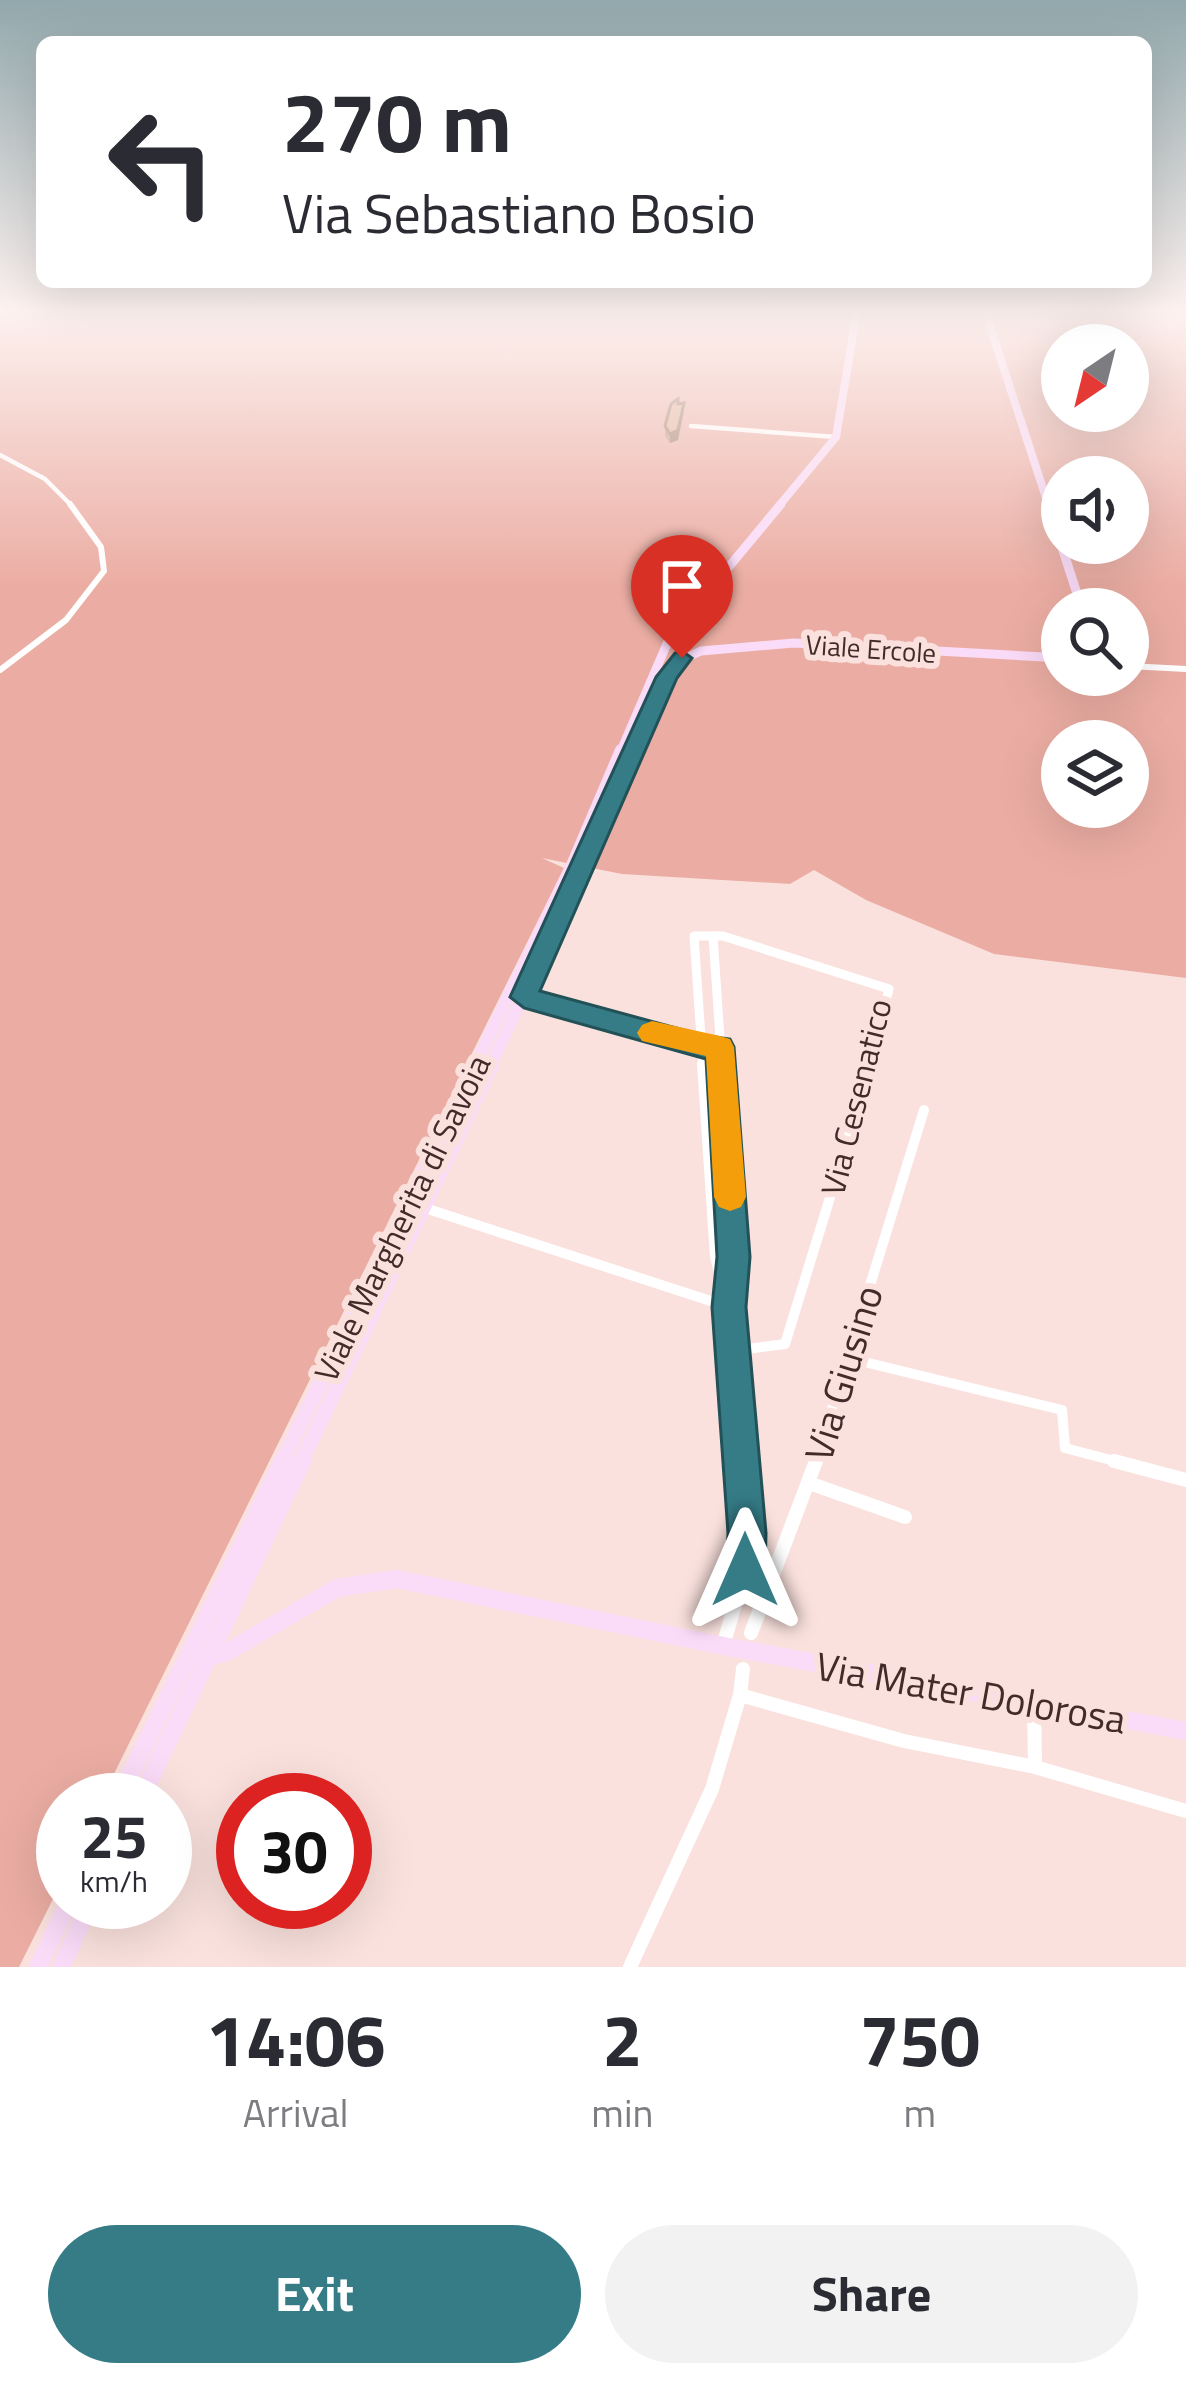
<!DOCTYPE html>
<html lang="en">
<head>
<meta charset="utf-8">
<style>
  :root { --surface:#fff; --page:#f2f2f3; --text:#2b2b33; --muted:#7c7c81; --accent:#357c87 }
  body { margin:0; font-family:"Titillium Web",sans-serif; background:var(--page); color:var(--text); height:100vh; display:flex; flex-direction:column; font-size:45px; white-space:nowrap }
  * { box-sizing:border-box; margin:0 }
  p { font-size:39px; color:var(--muted) }
  .icon { flex:none; width:66px; height:66px; fill:none; stroke:currentColor; stroke-width:2; stroke-linecap:round; stroke-linejoin:round }
  .map { position:relative; height:1967px; overflow:hidden }
  .side { display:flex; flex-direction:column; background:var(--surface); flex:1 }
  .side>* { flex:none }
  .top-card { position:absolute; left:36px; top:36px; width:1116px; height:252px; border-radius:18px; box-shadow:0 12px 48px #0002; background:#fff; color:var(--text); overflow:hidden }
  .needle { width:78px; rotate:215deg }
  .controls { position:absolute; left:1041px; top:324px; display:grid; gap:24px }
  .controls a { display:grid; place-items:center; width:108px; height:108px; border-radius:50%; background:var(--surface); box-shadow:0 12px 48px #0002; font-size:60px }
  .speed { position:absolute; left:36px; top:1773px; display:flex; gap:24px; font-size:60px; font-weight:700; text-align:center }
  .speed>* { display:grid; place-content:center; width:156px; height:156px; border-radius:50%; background:var(--surface); box-shadow:0 12px 48px #0002; line-height:1 }
  .speed small { font-size:30px; font-weight:400 }
  .speed .limit { border:18px solid #d22; background:#fff; color:#111 }
  .pin { position:absolute; display:grid; place-items:center; width:102px; height:102px; color:#fff; margin:-123px -51px; border-radius:50% 50% 50% 0; rotate:-45deg; box-shadow:0 0 12px #0007 }
  .pin .icon { rotate:45deg }
  .me { position:absolute; width:132px; margin:-66px; rotate:0deg; stroke-linejoin:round; filter:drop-shadow(0 0 9px #0008) }
  .turn { display:flex; align-items:center; gap:42px; height:252px; padding:0 48px; font-size:54px }
  .turn .icon { width:156px; height:156px; stroke-width:2.5 }
  .turn b { display:block; font-size:84px; line-height:102px }
  .eta { display:flex; justify-content:space-evenly; align-items:center; height:204px; text-align:center }
  .eta b { font-size:72px; font-weight:700; line-height:84px }
  .action { display:flex; gap:24px; margin-top:auto; padding:24px 48px }
  .action a { flex:1; height:138px; border-radius:72px; background:var(--accent); color:#fff; font-size:48px; font-weight:700; line-height:138px; text-align:center }
  .action a+a { background:var(--page); color:var(--text) }
  .map>svg:first-child { display:block }
</style>
</head>
<body>
<div class="map">
<svg width="1186" height="1967" viewBox="0 0 1186 1967">
  <rect width="100%" height="100%" fill="#fae1dd"/>
  <path fill="#ebada3" fill-rule="evenodd" d="M0 311H1186V978L994 954 866 900 814 870 790 884 622 874 542 858 564 868 101 1800H63V1879L19 1967H0ZM1062 345H1128V411H1062ZM1062 477H1128V543H1062ZM1062 609H1128V675H1062ZM1062 741H1128V807H1062Z"/>
  <g fill="none" stroke-linecap="round" stroke-linejoin="round">
    <g stroke="#fff" stroke-width="4.5">
      <polyline points="691,426 836,437"/>
      <polyline points="0,455 45,479 73,507"/>
    </g>
    <g stroke="#fff" stroke-width="6">
      <polyline points="1128,666 1186,669"/>
      <polyline points="0,670 66,620 104,571 101,547 70,504"/>
    </g>
    <g stroke="#fff" stroke-width="9">
      <polyline points="713,936 722,1067"/>
      <polyline points="523,997 702,1047 720,1047"/>
      <polyline points="703,1067 694,936 723,936 889,989 870,1067"/>
    </g>
    <g stroke="#fff" stroke-width="10">
      <polyline points="702,1064 715,1257 729,1307"/>
      <path d="M721 1064C730 1198 731 1330 741 1464"/>
      <polyline points="425,1208 729,1307"/>
      <polyline points="732,1351 785,1344 871,1064"/>
      <polyline points="848,1358 1062,1410 1065,1448 1126,1464"/>
      <polyline points="815,1464 924,1110"/>
    </g>
    <g stroke="#fff" stroke-width="14">
      <polyline points="1114,1461 1186,1480"/>
      <polyline points="809,1483 905,1517"/>
      <polyline points="751,1633 816,1461"/>
      <polyline points="723,1646 745,1570 741,1461"/>
      <polyline points="740,1695 743,1669"/>
      <polyline points="1035,1767 1186,1811"/>
      <polyline points="630,1967 712,1789 740,1695 904,1741 1035,1767 1034,1704"/>
    </g>
    <g stroke="#fadbf8" stroke-width="8">
      <polyline points="985,311 1049,507"/>
      <polyline points="778,507 836,437 857,311"/>
    </g>
    <g stroke="#fadbf8" stroke-width="9">
      <polyline points="1048,504 1082,609"/>
      <polyline points="620,753 669,639 781,504"/>
      <polyline points="635,753 675,663 701,651 794,643 1062,658"/>
    </g>
    <g stroke="#fadbf8" stroke-width="12">
      <polyline points="474,1067 572,865 621,750"/>
      <polyline points="490,1067 637,750"/>
    </g>
    <g stroke="#fadbf8" stroke-width="15">
      <polyline points="281,1464 476,1064"/>
      <polyline points="300,1464 492,1064"/>
    </g>
    <g stroke="#fadbf8" stroke-width="18">
      <polyline points="201,1660 229,1651 337,1588 396,1579 734,1648 1186,1731"/>
      <polyline points="118,1800 283,1461"/>
      <polyline points="140,1800 302,1461"/>
      <polyline points="38,1967 69,1902"/>
      <polyline points="61,1967 91,1902"/>
    </g>
  </g>
  <polygon fill="#c0957e" points="678,404 684,413 678,440 670,443 665,436 665,426"/>
  <polygon fill="#9c7966" points="684,403 678,440 670,443 670,434"/>
  <polygon fill="#dfad92" stroke="#9c7966" stroke-width="3" points="678,399 678,404 684,403 678,430 670,434 665,426 671,404"/>
  <linearGradient id="sky" x2="0" y2="1"><stop stop-color="#92a8ac"/><stop offset="0.53" stop-color="#fdf2f0"/><stop offset="1" stop-color="#fdf2f0" stop-opacity="0"/></linearGradient>
  <rect width="1186" height="586" fill="url(#sky)"/>
  <polygon fill="#357c87" stroke="#225158" stroke-width="3" points="682,651 692,658 677,678 540,991 702,1035 730,1039 734,1047 750,1257 746,1307 766,1533 765,1570 759,1584 745,1589 731,1584 726,1570 728,1533 712,1307 717,1257 706,1059 524,1008 510,997 656,677 675,653"/>
  <polygon fill="#f59e0b" points="652,1021 720,1036 730,1039 734,1047 746,1197 741,1207 730,1211 719,1207 714,1197 706,1056 642,1041 637,1033 642,1025"/>
  <g text-anchor="middle" dominant-baseline="central" stroke-width="12" stroke-linejoin="round" paint-order="stroke">
    <g font-size="27" fill="#422b28" stroke="#fae1dd">
      <text transform="translate(871 648) rotate(4)">Viale Ercole</text>
    </g>
    <g font-size="33" fill="#422b28" stroke="#fae1dd">
      <text transform="translate(856 1097) rotate(-76)">Via Cesenatico</text>
      <text transform="translate(402 1218) rotate(-64)">Viale Margherita di Savoia</text>
    </g>
    <g font-size="39" fill="#422b28" stroke="#fae1dd">
      <text transform="translate(843 1373) rotate(-73)">Via Giusino</text>
      <text transform="translate(971 1692) rotate(10)">Via Mater Dolorosa</text>
    </g>
  </g>
</svg>
<div class="controls">
<a><svg class="needle" viewBox="-14 -14 28 28"><path d="M0-13l5 13h-10z" fill="#e53935"/><path d="M0 13l5-13h-10z" fill="#7c7c81"/></svg></a>
<a><svg class="icon" aria-label="sound" viewBox="0 0 24 24"><path d="M4 9h4l5-4v14l-5-4H4zM17 9q2 3 0 6"/></svg></a>
<a><svg class="icon" aria-label="search" viewBox="0 0 24 24"><circle cx="10" cy="10" r="6"/><path d="M15 15l6 6"/></svg></a>
<a><svg class="icon" aria-label="layers" viewBox="0 0 24 24"><path d="M12 4l9 5-9 5-9-5zM3 14l9 5 9-5"/></svg></a>
</div>
<div class="speed"><div>25<small>km/h</small></div><div class="limit">30</div></div>
<div class="pin" style="left:682px;top:658px;background:#d93025"><svg class="icon" aria-label="arrive" viewBox="0 0 24 24"><path d="M6 21V4h12l-3 4 3 4H6"/></svg></div>
<svg class="me" style="left:745px;top:1570px" viewBox="-20 -20 40 40"><path d="M0-17L14 15 0 8-14 15z" fill="#357c87" stroke="#fff" stroke-width="4"/></svg>
<div class="top-card">
<div class="turn"><svg class="icon" aria-label="left" viewBox="0 0 24 24"><path d="M17 20v-9H6M10 6l-5 5 5 5"/></svg><div><b>270 m</b>Via Sebastiano Bosio</div></div>
</div>
</div>
<section class="side">
<div class="eta">
<div><b>14:06</b><p>Arrival</p></div>
<div><b>2</b><p>min</p></div>
<div><b>750</b><p>m</p></div>
</div>
<div class="action"><a>Exit</a><a>Share</a></div>
</section>
</body>
</html>
